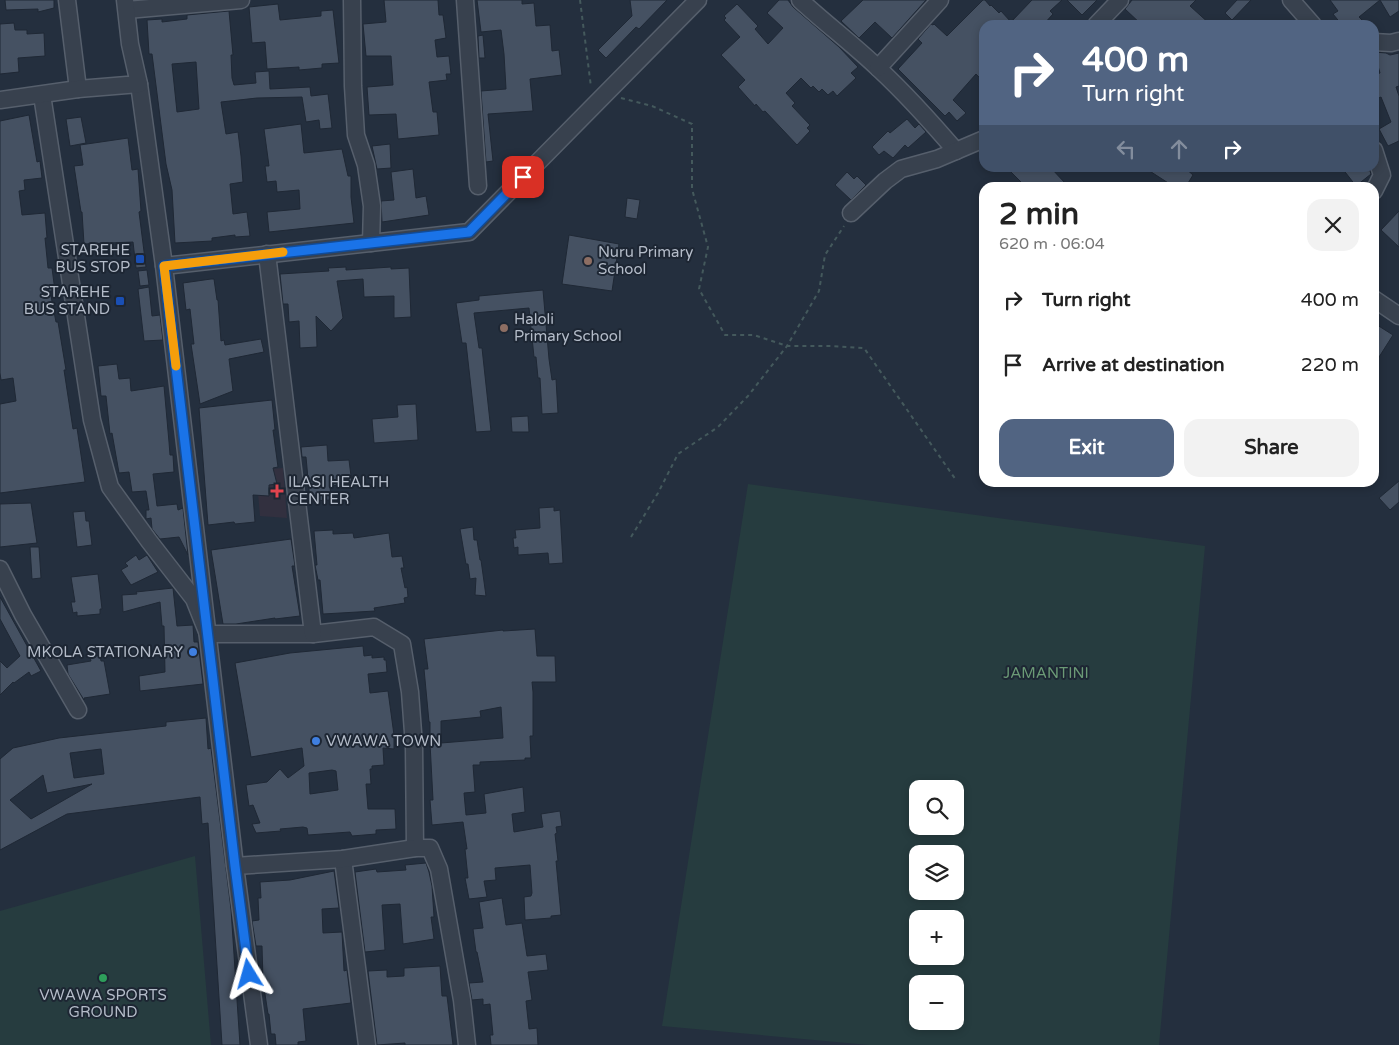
<!DOCTYPE html>
<html lang="en">
<head>
<meta charset="utf-8">
<style>
  :root { --surface:#fff; --page:#f2f2f2; --text:#222; --muted:#767676; --accent:#516482 }
  body { margin:0; font-family:"Varela Round",sans-serif; background:var(--page); color:var(--text); height:100vh; display:flex; flex-direction:column; font-size:19px; white-space:nowrap }
  * { box-sizing:border-box; margin:0 }
  p { font-size:16px; color:var(--muted) }
  .icon { flex:none; width:28px; height:28px; fill:none; stroke:currentColor; stroke-width:2; stroke-linecap:round; stroke-linejoin:round }
  .map { position:relative; flex:1; overflow:hidden }
  .drawer { position:absolute; left:979px; top:182px; width:400px; height:305px; display:flex; flex-direction:column; background:var(--surface); border-radius:15px; box-shadow:0 2px 8px #0003 }
  .drawer>* { flex:none }
  .top-card { position:absolute; left:979px; top:20px; width:400px; height:152px; border-radius:15px; box-shadow:0 2px 8px #0003; background:#516482; color:#fff; overflow:hidden }
  .tools { position:absolute; left:909px; top:780px; display:grid; gap:10px }
  .tools a { display:grid; place-items:center; width:55px; height:55px; border-radius:10px; background:var(--surface); box-shadow:0 2px 8px #0003; font-size:25px }
  .pin { position:absolute; display:grid; place-items:center; width:42px; height:42px; color:#fff; margin:-21px; border-radius:10px; box-shadow:0 2px 8px #0006 }
  .me { position:absolute; width:55px; margin:-28px; rotate:352deg; stroke-linejoin:round; filter:drop-shadow(0 0 4px #0008) }
  .turn { display:flex; align-items:center; gap:18px; height:105px; padding:0 20px; font-size:22px }
  .turn .icon { width:65px; height:65px; stroke-width:2.5 }
  .turn b { display:block; font-size:35px; line-height:42px }
  .lanes { display:flex; align-items:center; height:48px; padding:0 20px; background:#0003; justify-content:center; gap:25px; direction:ltr }
  .lanes .off { opacity:.35 }
  .round { display:grid; place-items:center; flex:none; width:52px; height:52px; border-radius:15px; background:var(--page) }
  .head { display:flex; align-items:center; justify-content:space-between; height:85px; padding:0 20px }
  h1 { font-size:30px; font-weight:700; line-height:38px }
  .primary-button { display:flex; gap:10px; margin-top:auto; padding:10px 20px }
  .primary-button a { flex:1; height:58px; border-radius:15px; background:var(--accent); color:#fff; font-size:20px; font-weight:700; line-height:58px; text-align:center }
  .primary-button a+a { background:var(--page); color:var(--text) }
  ul { padding:0; list-style:none }
  li { display:flex; align-items:center; gap:15px; height:65px; padding:0 20px }
  li div { flex:1 }
  li b { display:block; font-size:19px }
  li em { font-style:normal }
  .map>svg:first-child { display:block }
</style>
</head>
<body>
<div class="map">
<svg width="1399" height="1045" viewBox="0 0 1399 1045">
  <rect width="100%" height="100%" fill="#242f3e"/>
  <polygon fill="#32303f" points="283,468 287,518 260,516 256,470"/>
  <g fill="#263c3f" fill-rule="evenodd">
    <path d="M748 484 1205 546 1159 1045H869L662 1026ZM918 789H955V826H918ZM918 854H955V891H918ZM918 919H955V956H918ZM918 984H955V1021H918Z"/>
    <polygon points="195,856 211,1045 0,1045 0,911"/>
  </g>
  <g fill="#455162" stroke="#1f2835" fill-rule="evenodd">
    <polygon points="5,0 54,0 54,8 38,12 38,9 6,10"/>
    <polygon points="384,0 438,0 439,15 443,15 446,38 435,40 437,57 449,56 451,74 446,74 447,80 429,82 433,112 437,112 439,135 398,139 396,114 369,115 367,87 393,85 391,56 366,56 363,24 386,22"/>
    <polygon points="477,0 522,0 522,4 534,3 536,26 550,25 552,51 559,50 562,75 530,79 533,111 488,114 493,161 486,162 481,91 506,89 504,54 501,30 481,32"/>
    <polygon points="630,0 667,0 639,29 636,27 606,58 598,50 632,16"/>
    <polygon points="779,0 788,0 793,7 839,47 858,67 851,73 856,78 837,96 833,91 828,95 822,89 819,92 813,86 811,88 801,78 786,93 795,103 792,106 810,125 807,128 810,131 797,145 765,111 763,112 756,104 755,106 738,87 745,80 721,55 740,37 724,20 726,18 724,16 737,4 758,26 755,29 768,44 783,28 767,13"/>
    <polygon points="863,0 926,0 892,38 875,22 859,38 841,21"/>
    <polygon points="983,0 985,0 990,6 991,5 999,13 1001,11 1011,22 1032,0 1062,0 1050,11 1053,14 1043,25 984,25 984,82 976,74 953,100 966,113 957,121 949,112 945,116 898,69 922,43 918,39 931,24 933,25 934,24 947,36"/>
    <polygon points="1067,0 1097,0 1082,15"/>
    <polygon points="1132,0 1196,0 1190,6 1211,25 1142,25 1125,9"/>
    <polygon points="1237,0 1251,0 1232,20 1225,13"/>
    <polygon points="1330,0 1380,0 1359,17 1362,20 1356,25 1342,25 1333,14 1338,11"/>
    <polygon points="1380,0 1399,0 1399,11 1390,17"/>
    <polygon points="278,4 280,20 321,16 321,11 333,10 339,63 322,64 322,68 299,70 299,67 267,69 265,42 252,43 249,7"/>
    <path d="M229 11 233 55H231L232 78 234 85 256 83 255 72 269 71 270 89 310 87 311 96 328 94 332 128 320 129 319 120 306 122 302 97 257 98 221 102 226 134 238 132 241 156 243 182 230 184 233 214 247 212 250 236 235 237V235L212 238V241L175 243 172 190 166 164 152 54H149L147 20 162 19V22L187 19V15ZM196 62 199 109 177 112 172 64Z"/>
    <polygon points="14,23 15,30 27,30 27,34 44,33 45,56 18,58 19,72 0,74 0,24"/>
    <polygon points="483,35 485,58 479,58 478,36"/>
    <polygon points="1374,52 1386,53 1390,55 1399,53 1399,86 1396,87 1399,96 1399,141 1388,146 1379,129 1391,122 1381,97 1374,100 1374,75 1380,73"/>
    <polygon points="29,115 37,162 40,161 42,178 24,180 25,190 19,191 22,215 45,213 47,238 45,238 48,268 52,268 55,291 50,291 56,322 58,322 66,370 64,370 73,429 77,428 85,482 0,493 0,404 16,401 13,378 1,380 0,373 0,121"/>
    <polygon points="81,117 86,143 70,146 66,119"/>
    <polygon points="907,119 915,128 919,124 926,132 908,148 905,145 893,158 884,151 879,155 872,147 888,131 890,133"/>
    <polygon points="301,124 304,153 342,149 348,176 351,176 351,197 354,223 269,232 267,212 300,209 299,190 277,192 276,181 267,182 265,166 269,166 264,129"/>
    <polygon points="128,138 132,170 138,169 141,211 139,212 146,267 136,268 133,242 84,244 82,212 81,212 74,166 83,165 80,145"/>
    <polygon points="390,144 391,168 377,169 372,146"/>
    <polygon points="1007,168 1020,168 1024,171 1028,168 1051,168 1065,183 1060,188 1015,188 1021,182"/>
    <polygon points="1145,168 1185,168 1193,175 1185,188 1176,188"/>
    <polygon points="1342,168 1369,168 1371,174 1356,186"/>
    <polygon points="413,169 416,198 426,196 429,215 382,222 381,201 394,200 391,172"/>
    <polygon points="847,172 854,179 857,176 866,185 851,200 835,185"/>
    <polygon points="627,198 640,200 637,219 625,217"/>
    <polygon points="1399,211 1399,247 1381,230"/>
    <polygon points="569,235 619,244 612,291 562,284"/>
    <polygon points="346,267 346,270 391,267 391,269 409,268 411,317 394,318 394,296 364,297 363,279 337,281 343,318 331,331 316,316 317,347 300,348 299,321 289,322 288,304 283,304 280,274 329,271 328,268"/>
    <polygon points="147,270 149,285 140,286 138,271"/>
    <polygon points="211,279 214,279 217,300 218,300 221,341 224,340 225,345 261,339 264,352 229,359 233,391 200,404 191,344 194,344 190,309 186,310 183,283"/>
    <polygon points="149,287 152,316 160,315 163,340 144,341 138,289"/>
    <polygon points="543,290 549,359 552,380 556,379 558,413 542,414 540,378 538,378 536,357 534,357 529,308 474,313 479,348 482,348 491,431 476,432 466,343 462,343 456,303 479,300 479,296"/>
    <polygon points="1374,323 1393,335 1374,365"/>
    <polygon points="117,364 119,379 130,378 131,391 164,386 169,442 170,455 173,455 174,472 153,474 157,506 177,504 178,510 183,508 188,555 179,537 160,539 152,529 151,518 146,519 146,510 149,510 146,491 132,492 129,472 119,473 112,433 110,434 106,396 101,396 98,366"/>
    <polygon points="272,400 275,430 273,430 278,467 273,468 277,484 269,485 269,496 253,495 255,522 235,524 234,522 208,525 199,408"/>
    <polygon points="416,404 418,440 374,443 372,419 398,417 397,405"/>
    <polygon points="528,416 529,432 512,432 511,417"/>
    <polygon points="327,445 328,461 349,460 352,484 330,486 331,500 310,501 306,457 302,457 301,447"/>
    <polygon points="1399,481 1399,502 1390,510 1379,498"/>
    <polygon points="31,503 37,543 0,547 0,504"/>
    <polygon points="554,507 554,511 560,510 563,563 549,564 548,553 518,555 518,547 514,548 513,538 516,538 515,530 540,528 539,508"/>
    <polygon points="85,511 86,521 89,521 92,545 77,547 73,512"/>
    <polygon points="473,527 474,540 477,540 480,560 481,560 486,596 475,595 476,578 470,579 468,564 466,564 460,529"/>
    <polygon points="333,530 333,534 353,533 354,538 389,533 392,557 402,556 404,568 401,568 405,588 407,587 408,597 404,598 405,603 374,608 375,611 323,614 320,580 318,580 315,565 317,565 314,531"/>
    <polygon points="291,539 295,566 292,566 300,616 275,619 275,618 236,624 223,624 211,550"/>
    <polygon points="30,547 39,547 41,578 32,579"/>
    <polygon points="136,555 139,560 147,555 158,572 131,585 121,570 128,566 125,563"/>
    <polygon points="98,574 102,609 100,609 100,614 77,616 77,612 73,613 71,602 75,602 71,577"/>
    <polygon points="173,588 177,626 193,625 194,642 198,642 203,684 140,691 139,676 165,672 164,626 162,626 160,602 123,612 122,595 137,594 136,592"/>
    <polygon points="0,597 41,671 31,676 29,672 14,683 13,682 0,695 0,661 7,668 20,656 0,619"/>
    <path d="M535 629 537 656H555L556 682H532L533 692V736H530L531 758H525V760L480 762V765H473L475 792 464 793 466 815 486 813 484 794 523 787 525 812 512 814 514 832 543 827 541 814 560 811 562 826 556 827 557 833 555 834 558 861H556L561 915 551 916V918L525 920 524 897 531 896 532 893 530 865 495 868 496 880 484 881 487 897 469 899 465 878H468L465 849H467L463 822 432 825 430 800H433L430 743V722H429L424 669H428L424 639 503 630V631ZM501 707 503 738 441 743V721L481 717 480 711Z"/>
    <path d="M363 646 364 656 372 655V658L384 657V660H386L387 672 368 674 370 693 388 691 394 735V749L383 748 384 765 372 766V769H370L371 784H366L368 809H395L396 829 376 830V834L352 836 350 832 308 835 307 828 303 827 280 829 281 831 256 833 252 824 260 823 253 805 249 806 246 785 267 782 280 769 288 778 304 766 302 748 251 757 235 663 290 653ZM332 770 336 771 338 790 310 794 309 773Z"/>
    <polygon points="100,655 101,661 104,661 110,694 84,698 84,700 68,674 67,665 91,661 90,657"/>
    <path d="M206 718 208 749 211 748 231 909 240 1045H222L208 823 202 824 200 797 67 814 0 850V759L13 748 59 738 166 726V722ZM101 749 104 774 74 778 70 753ZM43 775 47 793 92 784 31 819 10 800Z"/>
    <polygon points="426,863 429,872 432,886 434,917 431,917 434,939 403,944 400,904 382,905 385,950 365,952 355,872 376,869 377,872 406,870 405,865"/>
    <polygon points="334,871 339,908 322,909 323,933 342,932 344,971 347,970 351,1003 303,1009 306,1041 298,1042 298,1045 276,1045 275,1034 271,1034 269,1014 268,1014 263,981 262,946 256,946 252,921 259,920 258,898 261,898 260,882 290,880"/>
    <polygon points="502,898 506,925 522,923 527,956 546,954 548,970 528,972 532,1000 526,1001 529,1029 537,1028 538,1045 491,1045 490,1035 493,1035 490,1004 483,1005 483,999 472,1000 469,983 483,982 477,952 476,952 473,929 483,928 479,902"/>
    <polygon points="440,966 442,996 447,996 453,1045 405,1045 405,1043 377,1045 368,971 387,970 387,977 404,976 404,968"/>
  </g>
  <g fill="none" stroke-linecap="round" stroke-linejoin="round">
    <g stroke="#565f6c" stroke-width="19">
      <g id="minor">
        <polyline points="67,0 78,89"/>
        <polyline points="352,0 353,86 356,135 366,165 372,206 371,243"/>
        <polyline points="465,0 478,186"/>
        <path d="M800 0C826 24 854 45 879 69 907 95 932 123 956 151"/>
        <polyline points="1291,0 1313,25"/>
        <polyline points="127,10 241,0"/>
        <polyline points="1096,25 1120,0"/>
        <polyline points="1374,42 1391,43 1399,41"/>
        <polyline points="878,68 940,0"/>
        <polyline points="139,84 164,266"/>
        <polyline points="42,95 92,420 110,487 149,541 194,599 208,634 313,634 374,627 402,644 410,692 414,746 415,848"/>
        <polyline points="0,100 78,89 139,84 130,44 125,0"/>
        <polyline points="1374,150 1382,175 1374,191"/>
        <polyline points="851,213 885,181 901,169 937,159 984,139"/>
        <polyline points="267,254 313,634"/>
        <polyline points="1374,299 1399,316"/>
        <polyline points="0,569 23,615 78,710"/>
        <polyline points="343,859 367,1045"/>
        <polyline points="235,866 343,859 415,848 430,848 439,869 462,1000 467,1045"/>
        <polyline points="259,1045 235,866 164,266 469,232 698,0"/>
      </g>
    </g>
    <g stroke="#44595c" stroke-width="2" stroke-dasharray="4 4" stroke-linecap="butt">
      <polyline points="580,0 591,87"/>
      <polyline points="621,98 652,106 692,124 692,189 708,247 699,289 725,335 754,335 787,346 832,346 864,348 956,480"/>
      <polyline points="631,537 658,493 678,454 718,427 748,396 787,346 819,291 825,255 844,226"/>
    </g>
    <use href="#minor" stroke="#38414e" stroke-width="16"/>
  </g>
  <g fill="none" stroke-linecap="round" stroke-linejoin="round">
    <g stroke="#114b97" stroke-width="12">
      <polyline id="route" points="249,974 235,866 164,266 469,232 523,177"/>
    </g>
    <use href="#route" stroke="#1a73e8" stroke-width="9"/>
    <polyline stroke="#f59e0b" stroke-width="9" points="176,366 164,266 283,252"/>
  </g>
  <g fill="#1a4fb4" stroke="#1d2633" stroke-width="2">
    <rect x="135" y="254" width="10" height="10" rx="2.5"/>
    <rect x="115" y="296" width="10" height="10" rx="2.5"/>
  </g>
  <g fill="#8d6e63" stroke="#1d2633" stroke-width="2">
    <circle cx="588" cy="261" r="5"/>
    <circle cx="504" cy="328" r="5"/>
  </g>
  <path fill="#e0444e" stroke="#1d2633" stroke-width="2" d="M274.5 483.5h5v5h5v5h-5v5h-5v-5h-5v-5h5z"/>
  <g fill="#3f7fe0" stroke="#1d2633" stroke-width="2">
    <circle cx="193" cy="652" r="5"/>
    <circle cx="316" cy="741" r="5"/>
  </g>
  <circle fill="#2e9e5b" stroke="#1d2633" stroke-width="2" cx="103" cy="978" r="5"/>
  <g text-anchor="middle" dominant-baseline="central" stroke-width="4" stroke-linejoin="round" paint-order="stroke">
    <g font-size="15" fill="#b4bcc9" stroke="#1d2633" text-anchor="start">
      <text x="130" y="250" text-anchor="end">STAREHE<tspan x="130" dy="17">BUS STOP</tspan></text>
      <text x="598" y="252">Nuru Primary<tspan x="598" dy="17">School</tspan></text>
      <text x="110" y="292" text-anchor="end">STAREHE<tspan x="110" dy="17">BUS STAND</tspan></text>
      <text x="514" y="319">Haloli<tspan x="514" dy="17">Primary School</tspan></text>
      <text x="288" y="482">ILASI HEALTH<tspan x="288" dy="17">CENTER</tspan></text>
      <text x="183" y="652" text-anchor="end">MKOLA STATIONARY</text>
      <text x="326" y="741">VWAWA TOWN</text>
      <text x="103" y="995" text-anchor="middle">VWAWA SPORTS<tspan x="103" dy="17">GROUND</tspan></text>
    </g>
    <g font-size="15" fill="#6b9a76" stroke="#1d2633">
      <text x="1046" y="673">JAMANTINI</text>
    </g>
  </g>
</svg>
<div class="tools">
<a><svg class="icon" aria-label="search" viewBox="0 0 24 24"><circle cx="10" cy="10" r="6"/><path d="M15 15l6 6"/></svg></a>
<a><svg class="icon" aria-label="layers" viewBox="0 0 24 24"><path d="M12 4l9 5-9 5-9-5zM3 14l9 5 9-5"/></svg></a>
<a>+</a>
<a>−</a>
</div>
<div class="pin" style="left:523px;top:177px;background:#d93025"><svg class="icon" aria-label="arrive" viewBox="0 0 24 24"><path d="M6 21V4h12l-3 4 3 4H6"/></svg></div>
<svg class="me" style="left:249px;top:974px" viewBox="-20 -20 40 40"><path d="M0-17L14 15 0 8-14 15z" fill="#1a73e8" stroke="#fff" stroke-width="4"/></svg>
<div class="top-card">
<div class="turn"><svg class="icon" aria-label="right" viewBox="0 0 24 24"><path d="M7 20v-9h11M14 6l5 5-5 5"/></svg><div><b>400 m</b>Turn right</div></div>
<div class="lanes"><svg class="icon off" aria-label="left" viewBox="0 0 24 24"><path d="M17 20v-9H6M10 6l-5 5 5 5"/></svg><svg class="icon off" aria-label="ahead" viewBox="0 0 24 24"><path d="M12 20V5M6 11l6-6 6 6"/></svg><svg class="icon" aria-label="right" viewBox="0 0 24 24"><path d="M7 20v-9h11M14 6l5 5-5 5"/></svg></div>
</div>
<section class="drawer">
<div class="head"><div><h1>2 min</h1><p>620 m · 06:04</p></div><a class="round"><svg class="icon" aria-label="close" viewBox="0 0 24 24"><path d="M6 6l12 12M18 6L6 18"/></svg></a></div>
<ul>
<li><svg class="icon" aria-label="right" viewBox="0 0 24 24"><path d="M7 20v-9h11M14 6l5 5-5 5"/></svg><div><b>Turn right</b></div><em>400 m</em></li>
<li><svg class="icon" aria-label="arrive" viewBox="0 0 24 24"><path d="M6 21V4h12l-3 4 3 4H6"/></svg><div><b>Arrive at destination</b></div><em>220 m</em></li>
</ul>
<div class="primary-button"><a>Exit</a><a>Share</a></div>
</section>
</div>
</body>
</html>
